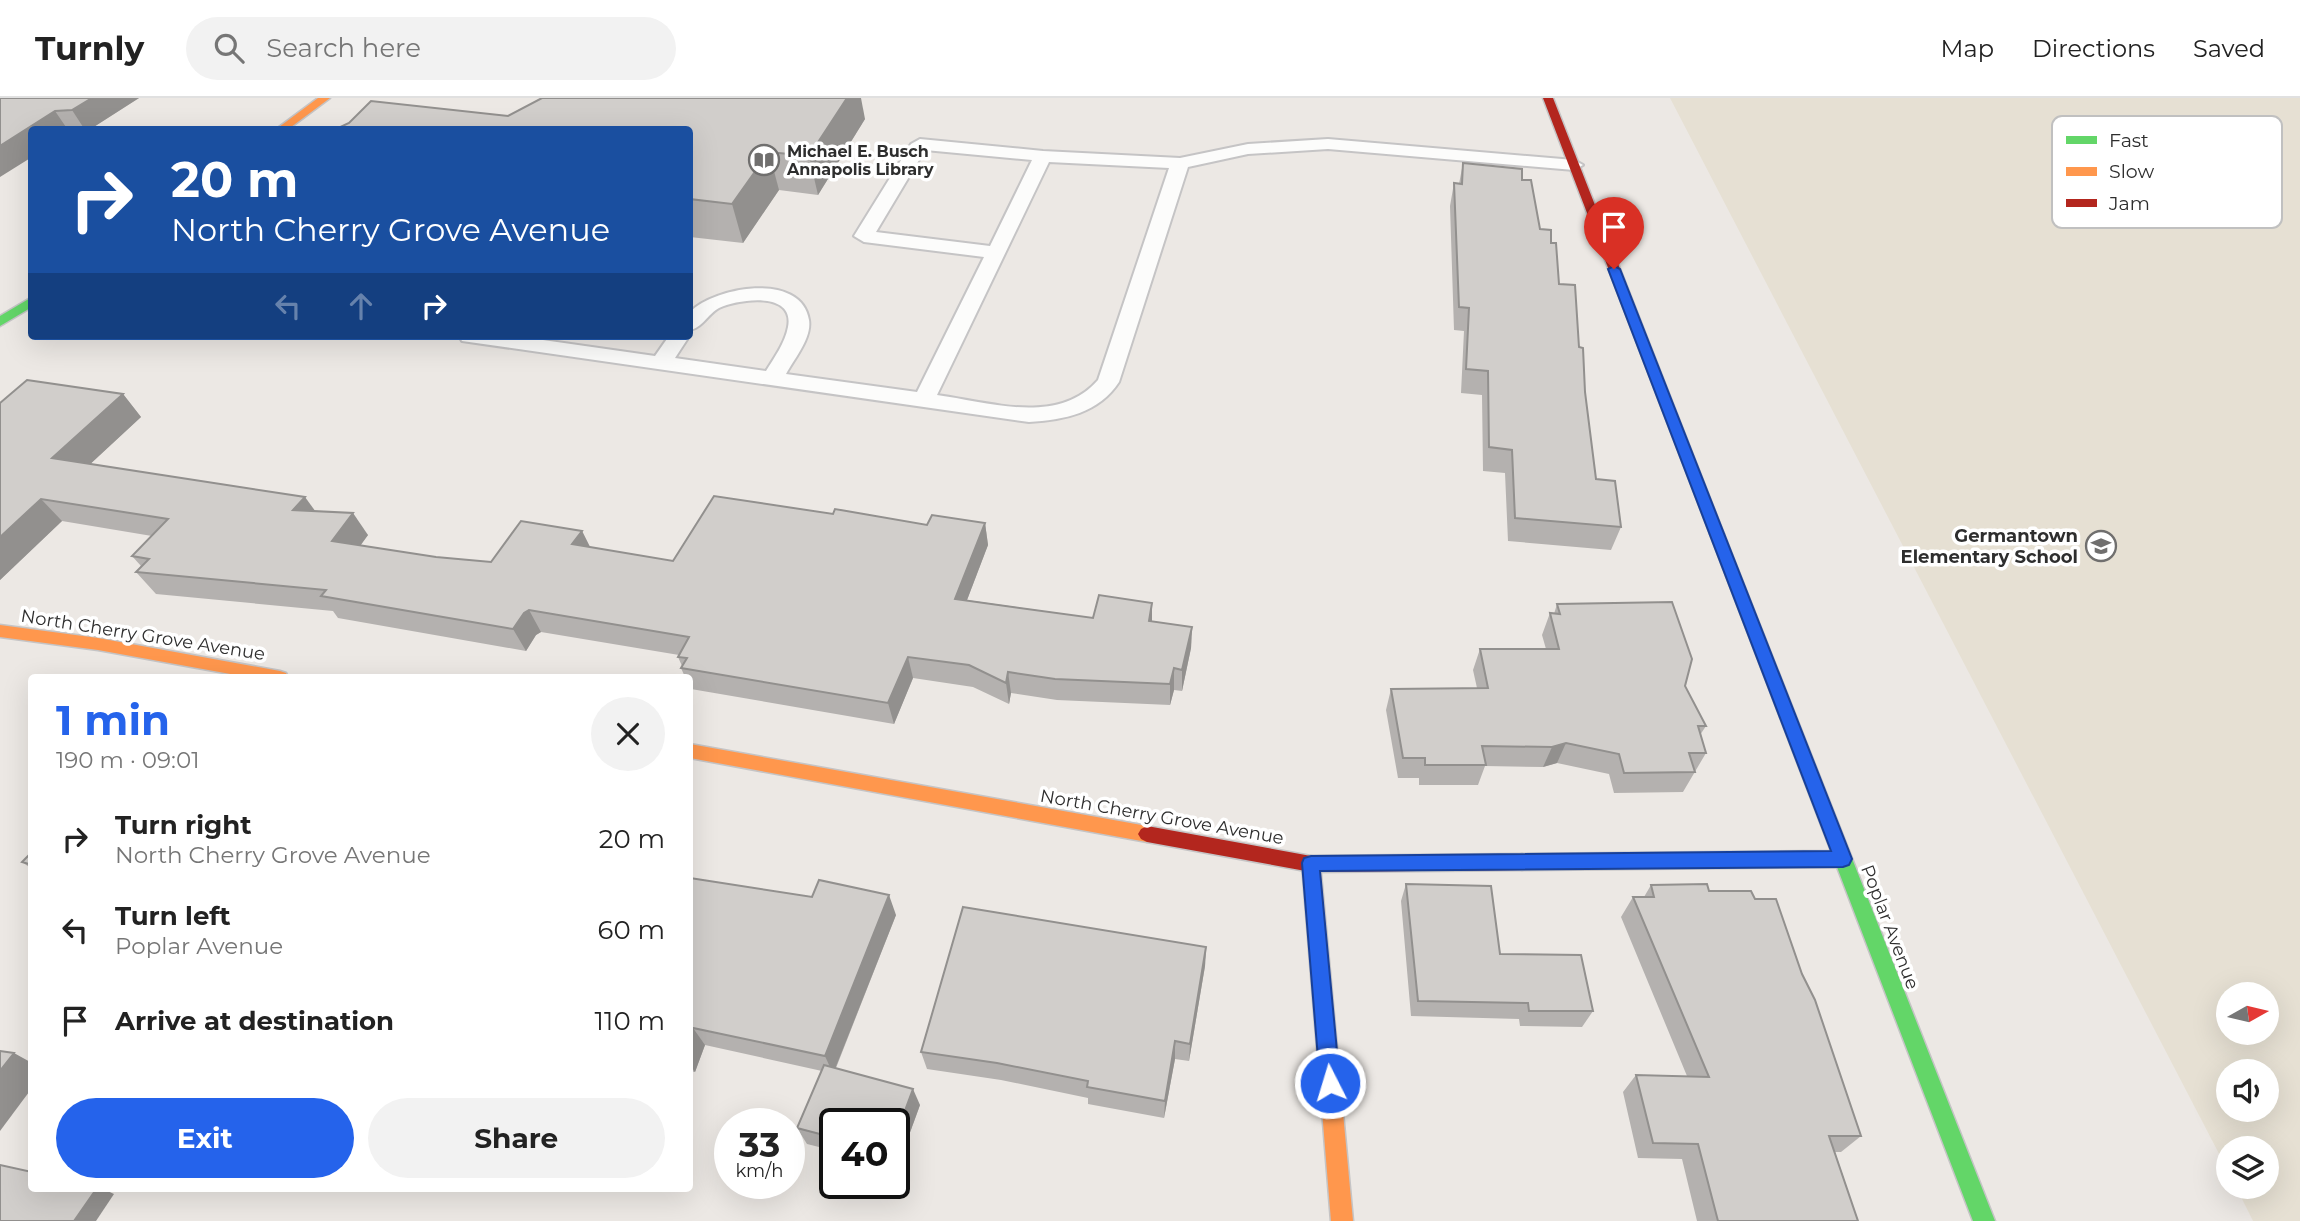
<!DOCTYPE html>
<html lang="en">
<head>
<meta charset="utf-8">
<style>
  :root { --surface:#fff; --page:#f2f2f2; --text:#222; --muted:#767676; --line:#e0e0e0; --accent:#2563eb }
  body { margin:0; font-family:Montserrat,sans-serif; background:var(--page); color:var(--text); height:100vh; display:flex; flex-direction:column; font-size:26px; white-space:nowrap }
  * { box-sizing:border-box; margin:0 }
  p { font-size:23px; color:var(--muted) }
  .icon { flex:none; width:38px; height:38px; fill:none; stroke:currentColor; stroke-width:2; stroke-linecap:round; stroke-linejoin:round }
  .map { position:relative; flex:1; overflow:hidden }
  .panel { position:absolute; left:28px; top:576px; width:665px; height:518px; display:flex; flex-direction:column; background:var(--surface); border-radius:7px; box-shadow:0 7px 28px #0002 }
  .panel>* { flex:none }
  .banner { position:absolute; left:28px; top:28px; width:665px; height:214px; border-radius:7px; box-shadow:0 7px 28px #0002; background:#1a4fa0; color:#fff; overflow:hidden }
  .needle { width:46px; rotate:82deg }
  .controls { position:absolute; left:2216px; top:884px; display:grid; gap:14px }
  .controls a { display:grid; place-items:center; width:63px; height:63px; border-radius:50%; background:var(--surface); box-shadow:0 7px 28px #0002; font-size:35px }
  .speed { position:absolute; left:714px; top:1010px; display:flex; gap:14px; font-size:35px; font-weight:700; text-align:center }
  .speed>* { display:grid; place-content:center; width:91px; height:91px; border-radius:50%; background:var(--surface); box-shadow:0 7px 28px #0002; line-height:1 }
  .speed small { font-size:18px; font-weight:400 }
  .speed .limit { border:4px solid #111; border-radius:10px; background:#fff; color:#111 }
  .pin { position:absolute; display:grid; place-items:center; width:60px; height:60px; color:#fff; margin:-72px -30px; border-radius:50% 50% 50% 0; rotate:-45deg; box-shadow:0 0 7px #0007 }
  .pin .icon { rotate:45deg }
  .me { position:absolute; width:77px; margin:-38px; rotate:355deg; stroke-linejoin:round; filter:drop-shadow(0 0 5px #0008) }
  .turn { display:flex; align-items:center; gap:24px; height:147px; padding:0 28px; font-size:32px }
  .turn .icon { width:91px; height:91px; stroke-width:2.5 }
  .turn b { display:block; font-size:49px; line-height:60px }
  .lanes { display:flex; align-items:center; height:66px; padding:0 28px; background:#0003; justify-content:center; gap:35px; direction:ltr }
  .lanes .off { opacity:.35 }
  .round { display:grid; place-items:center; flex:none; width:74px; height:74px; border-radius:37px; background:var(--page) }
  .overview { display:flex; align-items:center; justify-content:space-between; height:119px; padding:0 28px }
  h1 { font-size:42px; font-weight:700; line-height:52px; color:var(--accent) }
  .button { display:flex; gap:14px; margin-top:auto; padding:14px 28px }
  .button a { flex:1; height:80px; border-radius:42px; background:var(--accent); color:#fff; font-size:28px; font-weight:700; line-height:80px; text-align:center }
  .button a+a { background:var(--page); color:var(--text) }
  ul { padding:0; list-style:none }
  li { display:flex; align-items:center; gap:21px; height:91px; padding:0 28px }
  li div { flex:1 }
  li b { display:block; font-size:26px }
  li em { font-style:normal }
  header { display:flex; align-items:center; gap:42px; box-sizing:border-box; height:98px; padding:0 35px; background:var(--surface); border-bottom:2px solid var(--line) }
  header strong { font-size:33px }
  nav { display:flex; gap:38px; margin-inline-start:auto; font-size:24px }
  .search { width:490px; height:63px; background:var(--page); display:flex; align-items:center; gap:18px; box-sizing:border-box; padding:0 24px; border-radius:38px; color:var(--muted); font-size:26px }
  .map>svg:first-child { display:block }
</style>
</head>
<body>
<header>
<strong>Turnly</strong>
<div class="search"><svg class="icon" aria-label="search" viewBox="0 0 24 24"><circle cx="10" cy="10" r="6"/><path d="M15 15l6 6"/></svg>Search here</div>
<nav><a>Map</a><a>Directions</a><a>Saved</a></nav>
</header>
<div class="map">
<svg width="2300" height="1123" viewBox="0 0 2300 1123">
  <rect width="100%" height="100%" fill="#ece8e4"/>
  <path fill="#e6e0d3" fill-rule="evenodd" d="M1670 0H2300V1123H2253L2236 1089 2266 1088V1050H2228V1073ZM2228 896H2266V934H2228ZM2228 973H2266V1012H2228Z"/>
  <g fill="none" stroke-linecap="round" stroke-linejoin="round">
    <g stroke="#c5c4c5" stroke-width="4">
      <path id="lane" d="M920 41 1043 53 1180 60 1248 46 1328 41 1574 62 1583 67 1574 72 1328 51 1248 56 1188 69 1119 284C1099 315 1064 322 1029 324L462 243 459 238H515L655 258 669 238 690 237 675 260 766 273C774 260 785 245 788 229 795 193 739 201 719 210 708 216 702 230 690 232V214C714 189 801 173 809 222 812 240 794 261 786 276L917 294 984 159 864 144 854 138 911 46ZM925 52 1032 62 990 148 876 134ZM1049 64 1169 70 1098 282C1058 328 989 304 937 297Z"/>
    </g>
    <g stroke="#c5c4c5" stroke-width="3">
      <g id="fast">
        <polygon points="32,199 32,209 0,228 0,218"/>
        <polygon points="1717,431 1724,436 1995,1123 1973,1123 1837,769 1522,772 1516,770 1513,764 1516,758 1522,756 1831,753 1710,436"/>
      </g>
    </g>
    <g stroke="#c5c4c5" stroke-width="3">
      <g id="slow">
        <polygon points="318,0 330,0 287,32 275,32"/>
        <polygon points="0,527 98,540 280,573 286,575 288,579 247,579 98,552 0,539"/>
        <polygon points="690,646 1147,728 1153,731 1156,736 1153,741 1147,744 690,660"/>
        <polygon points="1311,758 1317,760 1320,766 1353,1123 1331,1123 1302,766 1305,760"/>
      </g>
    </g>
    <g stroke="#c5c4c5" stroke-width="3">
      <g id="jam">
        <polygon points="1543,0 1553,0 1724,436 1722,440 1717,441 1710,436"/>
        <polygon points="1147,728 1311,758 1522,756 1528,758 1531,764 1528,770 1522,772 1311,774 1147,744 1141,741 1138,736 1141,731"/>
      </g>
    </g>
    <use href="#lane" fill="#fcfcfb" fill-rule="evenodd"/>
    <use href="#fast" fill="#63d668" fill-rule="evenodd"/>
    <use href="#slow" fill="#ff974d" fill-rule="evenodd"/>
    <use href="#jam" fill="#b3261e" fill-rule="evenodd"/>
  </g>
  <g fill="#b4b1af">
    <polygon points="0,0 139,0 89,32 32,32"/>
    <polygon points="508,18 865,21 818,97 779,92 743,145 690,139 690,32"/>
    <polygon points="1463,65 1522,82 1540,131 1551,145 1559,186 1579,249 1596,381 1621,429 1611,452 1508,443 1505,375 1483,373 1482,297 1461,295 1464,233 1454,232 1450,108 1454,85 1459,86"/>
    <polygon points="123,296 141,319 90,366 315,413 368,437 360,447 436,459 491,464 582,433 590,449 673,463 833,416 927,427 985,425 988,447 967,502 1093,520 1152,523 1192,529 1191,550 1182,593 1174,592 1170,607 1057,602 1011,595 1009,606 973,589 913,580 894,626 691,591 690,589 690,579 685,579 681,570 682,568 678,559 679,557 541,534 536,537 526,553 338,520 333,513 156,496 136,474 141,468 132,458 152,438 62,423 0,482 0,305"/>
    <polygon points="1557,506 1685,588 1706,628 1700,637 1706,655 1683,694 1614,695 1609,676 1557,665 1543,669 1485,668 1478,687 1419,687 1419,680 1398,680 1386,612 1391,591 1477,590 1473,572 1480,551 1546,551 1542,537 1550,515 1554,516"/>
    <polygon points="32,754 32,771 22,764"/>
    <polygon points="690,780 896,817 836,970 920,1007 897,1070 894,1070 894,1026 835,1026 835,1053 807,1046 797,1030 822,973 705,947 695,974 690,973"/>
    <polygon points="1406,786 1500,856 1593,913 1582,929 1520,928 1519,921 1411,918 1401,803"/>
    <polygon points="1651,787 1709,793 1755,801 1802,876 1861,1038 1841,1054 1835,1054 1858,1123 1697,1123 1682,1061 1638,1060 1623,994 1636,977 1687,978 1621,819 1633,799 1644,799"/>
    <polygon points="1206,849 1205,868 1189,963 1175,961 1164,1020 1088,1006 1088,1000 1001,982 927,971 921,954"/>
  </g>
  <g fill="#92908e">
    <polygon points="92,0 139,0 89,32 85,32 72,12"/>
    <polygon points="847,0 861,0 865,21 818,97 809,58"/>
    <polygon points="55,13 68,32 32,32 32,59 0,79 0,48"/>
    <polygon points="769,54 779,92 743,145 732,106"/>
    <polygon points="123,296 141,319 72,383 52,360"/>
    <polygon points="305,399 321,421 293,412"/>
    <polygon points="41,401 62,423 0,482 0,439"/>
    <polygon points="353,415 368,437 348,465 332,443"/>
    <polygon points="985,425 988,447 959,523 955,501"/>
    <polygon points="582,433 593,455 572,446"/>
    <polygon points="1152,505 1152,527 1149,523"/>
    <polygon points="529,512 541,534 536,537 526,553 513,531 524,515"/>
    <polygon points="1192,529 1191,550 1182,593 1182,572"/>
    <polygon points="908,559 913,580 894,626 888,605"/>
    <polygon points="1174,570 1174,592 1170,607 1170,586"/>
    <polygon points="1008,574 1011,595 1009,606 1006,585"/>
    <polygon points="1566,645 1557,665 1543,669 1552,649"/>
    <polygon points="889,797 896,817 833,976 825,958"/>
    <polygon points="1206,849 1205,868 1189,963 1190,946"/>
    <polygon points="693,930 705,947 695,974 690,967 690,939"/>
    <polygon points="1175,943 1175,961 1164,1020 1165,1003"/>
    <polygon points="14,955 32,965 32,990 0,1033 0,973"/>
    <polygon points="913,991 920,1007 897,1070 894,1065 894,1042"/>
    <polygon points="97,1090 101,1090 114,1096 96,1123 74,1123"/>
  </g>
  <g fill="#d1cecb" stroke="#92908e" stroke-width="2">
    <polygon points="0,0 92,0 72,12 55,13 0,48"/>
    <polygon points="542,0 847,0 809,58 769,54 732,106 690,101 690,32 334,32 349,25 371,3 508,18"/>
    <polygon points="1463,65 1522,71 1522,82 1531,82 1540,131 1551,132 1551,145 1556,145 1559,186 1575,187 1579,249 1583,250 1585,294 1596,381 1615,383 1621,429 1515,420 1512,352 1489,349 1488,273 1466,271 1469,210 1459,209 1454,85 1462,86"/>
    <polygon points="27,282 123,296 52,360 305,399 293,412 353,415 332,443 436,459 491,464 521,423 582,433 572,446 673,463 714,398 833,416 835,411 927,427 932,417 985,425 955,501 1093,520 1099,497 1152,505 1149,523 1192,529 1182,572 1174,570 1170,586 1055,581 1008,574 1006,585 969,567 908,559 888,605 681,570 687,560 678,559 689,539 529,512 524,515 513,531 321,498 326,492 136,474 149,461 132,458 168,421 41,401 0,439 0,305"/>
    <polygon points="1672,504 1692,561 1685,588 1706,628 1698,628 1706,655 1689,655 1695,674 1624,675 1619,656 1566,645 1552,649 1482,648 1486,667 1425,667 1425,660 1403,660 1391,591 1488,590 1480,551 1559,551 1550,515 1560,516 1557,506"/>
    <polygon points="32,754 32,767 22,764"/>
    <polygon points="690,780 812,799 819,782 889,797 825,958 693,930 690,939"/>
    <polygon points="1406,786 1491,788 1500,856 1581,857 1593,913 1529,913 1528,905 1418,903"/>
    <polygon points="1707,786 1709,793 1751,793 1755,801 1776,801 1802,876 1815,902 1861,1038 1829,1038 1858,1123 1718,1123 1698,1046 1653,1045 1636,977 1709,979 1633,799 1654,799 1651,787"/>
    <polygon points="963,809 1206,849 1190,946 1175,943 1165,1003 1087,989 1088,983 997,965 921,954"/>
    <polygon points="0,953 14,955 0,973"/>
    <polygon points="824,967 913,991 894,1042 894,1026 835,1026 835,1040 797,1030"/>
    <polygon points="0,1067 32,1074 32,1090 97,1090 74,1123 0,1123"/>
  </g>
  <polygon fill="#2563eb" stroke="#184099" stroke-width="2" points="1614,168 1620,171 1852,761 1849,767 1843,769 1320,773 1340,985 1337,992 1330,995 1323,992 1320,985 1302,765 1304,760 1311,758 1831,753 1608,171"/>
  <defs>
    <g id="library-ring" transform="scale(1.575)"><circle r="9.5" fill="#fff" stroke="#706f6e" stroke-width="1.5"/><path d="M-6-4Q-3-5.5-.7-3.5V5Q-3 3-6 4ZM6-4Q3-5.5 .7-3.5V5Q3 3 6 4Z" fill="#706f6e"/></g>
    <g id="school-ring" transform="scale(1.575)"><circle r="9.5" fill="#fff" stroke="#706f6e" stroke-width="1.5"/><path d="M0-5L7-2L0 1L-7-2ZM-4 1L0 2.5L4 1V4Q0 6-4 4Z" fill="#706f6e"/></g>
  </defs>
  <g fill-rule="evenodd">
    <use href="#library-ring" x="764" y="62"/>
    <use href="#school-ring" x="2101" y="448"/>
  </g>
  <g text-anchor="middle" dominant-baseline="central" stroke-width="7" stroke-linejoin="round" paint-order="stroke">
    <g font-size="16" font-weight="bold" fill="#2e2e2e" stroke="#fff" text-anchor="start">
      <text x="787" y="53">Michael E. Busch<tspan x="787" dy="18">Annapolis Library</tspan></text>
    </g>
    <g font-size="18" font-weight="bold" fill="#2e2e2e" stroke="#fff" text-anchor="end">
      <text x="2078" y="438">Germantown<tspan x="2078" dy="21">Elementary School</tspan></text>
    </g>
    <g font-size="18" fill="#2e2e2e" stroke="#fff">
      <text transform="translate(143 537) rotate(9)">North Cherry Grove Avenue</text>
      <text transform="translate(1162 719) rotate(10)">North Cherry Grove Avenue</text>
      <text transform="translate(1890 829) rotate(69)">Poplar Avenue</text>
    </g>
  </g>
  <rect x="2052" y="18" width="230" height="112" rx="10" fill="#fff" stroke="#c0c0c0" stroke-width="2"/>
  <rect x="2066" y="38" width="31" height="8" fill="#63d668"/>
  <rect x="2066" y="69" width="31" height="9" fill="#ff974d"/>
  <rect x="2066" y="101" width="31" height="8" fill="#b3261e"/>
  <g font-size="19" fill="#2e2e2e">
    <text x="2109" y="49">Fast</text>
    <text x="2109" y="80">Slow</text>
    <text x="2109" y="112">Jam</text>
  </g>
</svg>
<div class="controls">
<a><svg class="needle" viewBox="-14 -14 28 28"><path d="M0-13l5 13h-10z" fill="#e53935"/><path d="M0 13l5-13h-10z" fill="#767676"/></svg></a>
<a><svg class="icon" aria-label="sound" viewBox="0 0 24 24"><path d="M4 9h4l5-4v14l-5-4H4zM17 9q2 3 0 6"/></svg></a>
<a><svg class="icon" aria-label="layers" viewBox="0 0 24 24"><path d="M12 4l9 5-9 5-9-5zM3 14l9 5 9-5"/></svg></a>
</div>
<div class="speed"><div>33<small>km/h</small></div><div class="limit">40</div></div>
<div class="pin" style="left:1614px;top:171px;background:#d93025"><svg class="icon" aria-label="arrive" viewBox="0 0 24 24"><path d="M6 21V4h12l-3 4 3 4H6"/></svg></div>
<svg class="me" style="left:1330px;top:985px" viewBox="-20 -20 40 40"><circle r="17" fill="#2563eb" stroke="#fff" stroke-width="3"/><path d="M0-11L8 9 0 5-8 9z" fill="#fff"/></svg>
<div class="banner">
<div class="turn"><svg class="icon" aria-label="right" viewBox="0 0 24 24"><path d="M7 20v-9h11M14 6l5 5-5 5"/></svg><div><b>20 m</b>North Cherry Grove Avenue</div></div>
<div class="lanes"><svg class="icon off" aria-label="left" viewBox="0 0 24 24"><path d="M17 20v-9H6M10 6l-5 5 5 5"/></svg><svg class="icon off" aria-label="ahead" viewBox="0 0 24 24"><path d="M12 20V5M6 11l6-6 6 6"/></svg><svg class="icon" aria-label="right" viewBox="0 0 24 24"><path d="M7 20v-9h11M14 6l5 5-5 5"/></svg></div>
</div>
<section class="panel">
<div class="overview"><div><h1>1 min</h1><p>190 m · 09:01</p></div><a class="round"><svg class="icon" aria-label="close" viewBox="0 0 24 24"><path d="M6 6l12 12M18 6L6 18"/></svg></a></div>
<ul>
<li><svg class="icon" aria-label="right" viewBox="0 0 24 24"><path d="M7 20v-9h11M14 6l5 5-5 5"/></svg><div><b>Turn right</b><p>North Cherry Grove Avenue</p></div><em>20 m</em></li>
<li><svg class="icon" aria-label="left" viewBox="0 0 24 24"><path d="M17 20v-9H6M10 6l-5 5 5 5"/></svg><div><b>Turn left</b><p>Poplar Avenue</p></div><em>60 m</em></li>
<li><svg class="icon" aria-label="arrive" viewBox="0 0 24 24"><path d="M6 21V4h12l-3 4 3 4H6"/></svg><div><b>Arrive at destination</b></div><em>110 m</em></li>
</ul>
<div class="button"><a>Exit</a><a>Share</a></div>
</section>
</div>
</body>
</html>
